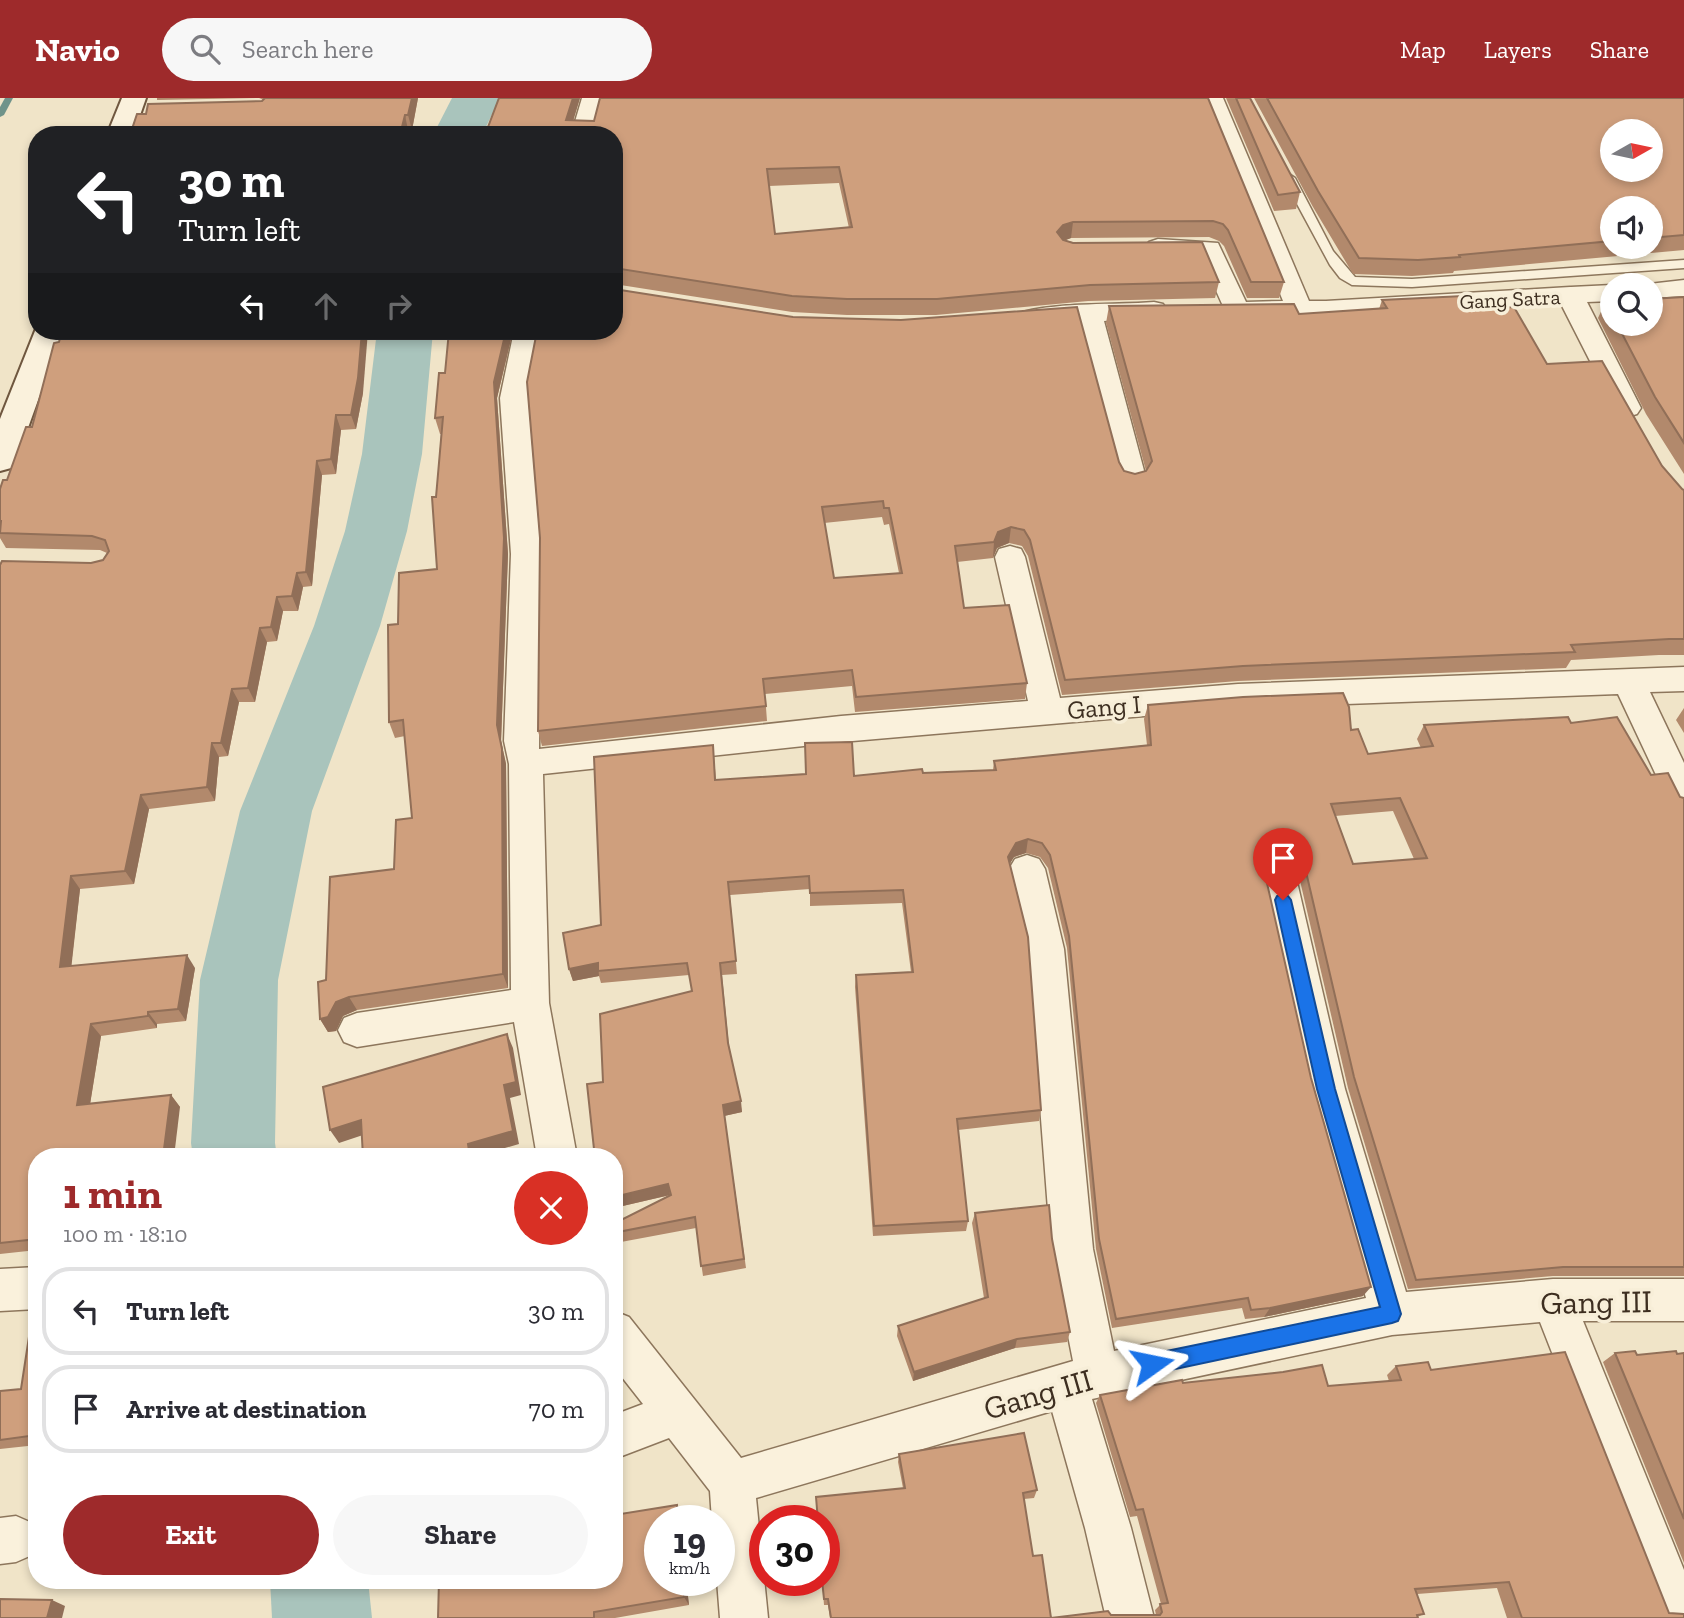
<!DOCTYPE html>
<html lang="en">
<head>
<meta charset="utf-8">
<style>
  :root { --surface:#fff; --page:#f7f7f7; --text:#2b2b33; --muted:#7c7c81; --line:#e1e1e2; --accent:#9e2a2b }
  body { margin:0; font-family:"Zilla Slab",serif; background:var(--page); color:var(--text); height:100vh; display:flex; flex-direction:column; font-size:26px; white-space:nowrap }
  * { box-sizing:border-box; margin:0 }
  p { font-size:23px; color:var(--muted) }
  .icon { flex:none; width:38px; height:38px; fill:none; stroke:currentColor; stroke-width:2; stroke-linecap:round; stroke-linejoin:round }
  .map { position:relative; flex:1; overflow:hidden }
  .sheet { position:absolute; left:28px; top:1050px; width:595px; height:441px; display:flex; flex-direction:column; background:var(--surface); border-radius:28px; box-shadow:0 4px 10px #0003 }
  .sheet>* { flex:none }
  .top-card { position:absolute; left:28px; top:28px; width:595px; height:214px; border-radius:28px; box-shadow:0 4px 10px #0003; background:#202124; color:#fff; overflow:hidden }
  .needle { width:46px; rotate:81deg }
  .fabs { position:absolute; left:1600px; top:21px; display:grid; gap:14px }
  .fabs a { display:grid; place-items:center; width:63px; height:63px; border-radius:50%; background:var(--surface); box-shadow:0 4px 10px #0003; font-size:35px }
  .speed { position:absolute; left:644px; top:1407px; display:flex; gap:14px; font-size:35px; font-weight:700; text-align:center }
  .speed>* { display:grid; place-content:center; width:91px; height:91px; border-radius:50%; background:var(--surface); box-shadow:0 4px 10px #0003; line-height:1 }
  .speed small { font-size:18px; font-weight:400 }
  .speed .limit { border:10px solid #d22; background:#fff; color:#111 }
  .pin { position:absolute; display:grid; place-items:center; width:60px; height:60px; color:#fff; margin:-72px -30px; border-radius:50% 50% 50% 0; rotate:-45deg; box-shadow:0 0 7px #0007 }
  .pin .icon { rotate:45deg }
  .me { position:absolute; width:77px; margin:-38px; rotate:78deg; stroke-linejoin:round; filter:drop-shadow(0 0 5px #0008) }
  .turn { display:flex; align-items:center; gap:24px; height:147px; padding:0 35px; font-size:32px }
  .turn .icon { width:91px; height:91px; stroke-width:2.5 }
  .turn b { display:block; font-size:49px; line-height:60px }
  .lanes { display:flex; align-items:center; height:66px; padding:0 35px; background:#0003; justify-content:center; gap:35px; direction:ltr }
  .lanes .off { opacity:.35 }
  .round { display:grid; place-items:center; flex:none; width:74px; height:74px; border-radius:37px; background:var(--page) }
  .head { display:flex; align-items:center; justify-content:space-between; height:119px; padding:0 35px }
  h1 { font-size:42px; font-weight:800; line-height:52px; color:var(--accent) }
  .action { display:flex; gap:14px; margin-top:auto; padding:14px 35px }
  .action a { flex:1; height:80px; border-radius:42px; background:var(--accent); color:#fff; font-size:28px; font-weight:800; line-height:80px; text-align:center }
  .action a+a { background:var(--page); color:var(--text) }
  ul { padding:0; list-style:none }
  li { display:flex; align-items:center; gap:21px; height:88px; margin:0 14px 10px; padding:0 21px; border:4px solid var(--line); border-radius:28px }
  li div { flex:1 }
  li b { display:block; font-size:26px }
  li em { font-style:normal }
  header { display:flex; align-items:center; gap:42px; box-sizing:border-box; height:98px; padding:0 35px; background:var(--accent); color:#fff }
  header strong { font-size:33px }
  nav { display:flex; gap:38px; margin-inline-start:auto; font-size:24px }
  .search { width:490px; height:63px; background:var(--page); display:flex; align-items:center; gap:18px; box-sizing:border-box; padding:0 24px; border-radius:38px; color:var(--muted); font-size:26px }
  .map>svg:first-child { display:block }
</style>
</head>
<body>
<header>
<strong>Navio</strong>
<div class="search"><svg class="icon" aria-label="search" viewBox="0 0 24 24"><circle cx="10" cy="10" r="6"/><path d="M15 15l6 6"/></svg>Search here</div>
<nav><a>Map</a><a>Layers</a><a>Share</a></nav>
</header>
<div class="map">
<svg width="1684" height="1520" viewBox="0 0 1684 1520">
  <rect width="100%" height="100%" fill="#f0e4c8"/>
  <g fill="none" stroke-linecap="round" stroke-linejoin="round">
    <polygon fill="#6f938a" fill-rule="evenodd" points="5,0 13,0 4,17 0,19 0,9"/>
    <g fill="#a9c4bc" fill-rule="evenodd">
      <polygon points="452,0 500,0 482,37 433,37"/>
      <polygon points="377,233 433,233 422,356 407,433 380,528 312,713 278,882 275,1045 277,1059 193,1059 191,1045 200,882 240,713 314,528 345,433 362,356"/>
      <polygon points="270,1482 368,1482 372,1520 272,1520"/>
    </g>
    <g stroke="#8d765c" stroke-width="3">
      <polygon id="lane" points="1289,76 1295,80 1333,153 1355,179 1412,181 1684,162 1684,170 1412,189 1352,187 1340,180 1330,167 1283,80"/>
    </g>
    <g stroke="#8d765c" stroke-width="3">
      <g id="street">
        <polygon points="582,0 604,0 595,37 571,37"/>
        <polygon points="1201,0 1223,0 1309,203 1326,203 1570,189 1571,189 1612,187 1612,203 1587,204 1641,310 1637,316 1627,319 1617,316 1561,206 1326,219 1236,219 1227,217 1200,157 1149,154 1145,149 1149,144 1158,141 1218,145 1246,204 1283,203"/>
        <polygon points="1684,182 1684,198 1650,200 1650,187 1640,187"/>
        <path d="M1154 204 1163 206 1167 212 1163 218 1104 223 1146 380 1142 387 1132 390 1122 387 1118 380 1078 225 1032 228 1023 226 1019 220 1023 214C1062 204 1113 207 1154 204Z"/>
        <polygon points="514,233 540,233 528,300 541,456 539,651 841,618 1028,603 995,459 999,451 1010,448 1021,451 1025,459 1060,600 1238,586 1684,569 1684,593 1650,594 1684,665 1684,715 1672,711 1618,596 1238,610 841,644 543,676 549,905 577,1059 537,1059 514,924 357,949 344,944 338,932 344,920 357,915 511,892 509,666 504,643 511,456 500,300"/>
        <polygon points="1027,757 1039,761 1045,771 1064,851 1093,1151 1114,1253 1366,1200 1307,991 1259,775 1265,765 1277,760 1289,765 1295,775 1345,991 1406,1194 1553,1181 1684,1181 1684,1223 1583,1223 1684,1472 1684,1520 1656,1520 1540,1224 1392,1237 1092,1301 1131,1430 1154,1520 1106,1520 1085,1430 1052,1313 756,1400 768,1520 720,1520 717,1482 719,1423 712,1423 710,1393 669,1340 614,1361 614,1317 643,1306 614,1269 614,1213 629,1219 741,1360 1073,1263 1051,1151 1028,851 1009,771 1015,761"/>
        <polygon points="37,1169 37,1211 0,1213 0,1171"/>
        <path d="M16 1418 32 1425C37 1437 37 1445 32 1457L16 1464 0 1466V1420Z"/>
      </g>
    </g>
    <g stroke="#6f573f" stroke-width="4">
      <g id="secondary">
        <polygon points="122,0 146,0 133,37 107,37"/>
        <polygon points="37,228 37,233 63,233 16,363 11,370 0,373 0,321"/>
      </g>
    </g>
    <use href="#lane" fill="#faf1dc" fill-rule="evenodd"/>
    <use href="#street" fill="#faf1dc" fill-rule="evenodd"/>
    <use href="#secondary" fill="#faf1dc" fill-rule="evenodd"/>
  </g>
  <g fill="#b2896c" fill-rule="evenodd">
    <polygon points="157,0 418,0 412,32 408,32 407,37 130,37 262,3 264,2 259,0 157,2"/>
    <path d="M499 0H580L573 22 594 23 1208 0 1284 184 1279 200H1247L1224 148 1219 143 1209 139 1071 140 1065 142 1219 184 1215 200 1088 203 936 217H847L792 214 614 186V37ZM839 85 849 130 775 136 769 88Z"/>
    <polygon points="1226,0 1250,0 1300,94 1296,111 1274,113"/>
    <path d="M1254 0H1684V152L1454 173 1453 175 1412 178 1353 176 1313 109ZM1612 110H1650V149H1612Z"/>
    <polygon points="1684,199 1684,376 1646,316 1598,220 1606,203 1612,203 1612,226 1650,226"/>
    <path d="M1382 202 1464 212 1547 266 1662 368 1682 391 1684 392V557H1659L1571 562 1566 570 1238 583 1062 597 1028 458 1022 448 1009 445 997 450 993 460 957 464 964 510 1027 585 1025 601 855 614 852 588 765 596 767 623 542 648 538 633 540 440 1119 364 1124 373 1135 376 1146 373 1106 225 1109 208 1299 216 1379 211ZM882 419 884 427 889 426 899 475 834 480 824 425Z"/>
    <polygon points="449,233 513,233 497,300 508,456 501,643 506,666 508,890 357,912 343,918 336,933 328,934 320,921 326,882 394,771 412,720 405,638 395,640 389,624 398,526 437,471 436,399 441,336 440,336 435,320 445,275"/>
    <polygon points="59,244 363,295 356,331 341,332 336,376 322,377 312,488 303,489 298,513 283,513 277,543 267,544 255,604 239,604 228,658 219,659 215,703 149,711 134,786 80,791 71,868 195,870 186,923 157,926 157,930 101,938 90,1006 171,997 180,1009 37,1059 37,1152 0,1156 0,467 91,465 103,462 107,455 100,452 6,450 0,440 0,391 7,382 32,329"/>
    <path d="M1148 607 1351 632 1368 656 1421 650 1417 641 1424 627 1571 625 1651 677 1680 699 1684 700V1178H1553L1408 1191 1348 990 1298 774 1291 764 1278 758 1264 763 1262 766 1311 980 1363 1198 1264 1219 1245 1221 1242 1210 1112 1230 1096 1151 1067 850 1048 770 1040 759 1026 755 1014 759 1010 765 1041 1012 1039 1023 958 1032 968 1123 966 1133 873 1138 855 889 856 877 911 874 902 805 810 808V791L730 797 737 876 722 877 729 948 742 1014 724 1018 746 1170 703 1178 696 1130 621 1144 615 1125 670 1097 614 1110V1059L594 1051 603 984 692 893 689 877 601 885 599 878 573 883 569 871 601 827 713 647 716 682 854 678 993 672 994 663 1147 647 1144 621ZM1393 713 1414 761 1353 766 1335 718Z"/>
    <polygon points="1684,610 1684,635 1676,622"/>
    <polygon points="975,1115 1052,1141 1070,1234 1067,1244 1015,1250 913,1283 897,1238 898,1228 984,1200 972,1125"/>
    <polygon points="37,1206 37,1347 0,1351 0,1293 21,1291"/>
    <polygon points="1615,1255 1637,1257 1684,1255 1684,1465 1603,1264"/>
    <polygon points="1396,1268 1431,1272 1669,1515 1684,1520 1507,1520 1497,1490 1417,1496 1424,1516 1417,1519 1418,1520 830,1520 828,1507 824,1507 822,1482 903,1390 898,1364 899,1356 1037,1392 1034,1400 1024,1401 1033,1458 1051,1520 1111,1517 1156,1517 1155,1512 1161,1506 1137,1418 1130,1419 1096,1305 1100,1297 1183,1285 1328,1288 1389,1283 1387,1277"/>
    <polygon points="677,1407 681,1417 682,1423 660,1423 660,1482 686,1482 689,1507 615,1520 438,1520"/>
  </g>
  <g fill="#916f58">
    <polygon points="412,0 418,0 412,32 408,17"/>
    <polygon points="573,0 580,0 569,37 566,22"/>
    <polygon points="405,17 408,32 407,37 400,37"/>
    <polygon points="1073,124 1071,140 1061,144 1057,134 1063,127"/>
    <polygon points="362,233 368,233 363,295 356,331 351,317"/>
    <polygon points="506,233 513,233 497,300 508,456 501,643 506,666 508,890 503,876 497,627 494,284"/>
    <polygon points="336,317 341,332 336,376 331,361"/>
    <polygon points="317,363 322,377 312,488 306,474"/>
    <polygon points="1011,429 1009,445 997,450 993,460 994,444 998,434"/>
    <polygon points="297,475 303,489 298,513 292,498"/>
    <polygon points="277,499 283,513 277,543 271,529"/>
    <polygon points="260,530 267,544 255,604 248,590"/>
    <polygon points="232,591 239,604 228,658 221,645"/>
    <polygon points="212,645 219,659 215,703 207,689"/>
    <polygon points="141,697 149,711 134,786 125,773"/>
    <polygon points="1028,741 1026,755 1014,759 1006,772 1008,759 1016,745"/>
    <polygon points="1283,744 1278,758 1264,763 1256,776 1262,763 1269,749"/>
    <polygon points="71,778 80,791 70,881 60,869"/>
    <polygon points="187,857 195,870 186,923 178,911"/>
    <polygon points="598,865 599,878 573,883 569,871"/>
    <polygon points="349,899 357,912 343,918 336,933 328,934 320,921 336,904"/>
    <polygon points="148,914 157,926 157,930 148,918"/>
    <polygon points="91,926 101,938 88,1019 77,1007"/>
    <polygon points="507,936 513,950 521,997 510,1000 519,1046 474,1059 470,1059 468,1046 504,987"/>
    <polygon points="171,997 180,1009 174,1059 163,1059"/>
    <polygon points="741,1003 742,1014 724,1018 746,1170 723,1007"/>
    <polygon points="361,1022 369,1035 339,1045 330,1032"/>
    <polygon points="668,1086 670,1097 614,1110 614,1099"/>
    <polygon points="1371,1189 1363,1198 1264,1219 1270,1210"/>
    <polygon points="1017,1241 1015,1250 913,1283 914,1274"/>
    <polygon points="616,1277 619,1285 614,1288 614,1278"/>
    <polygon points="677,1407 681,1417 682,1423 678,1423"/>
    <polygon points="683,1482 686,1482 689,1507 684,1499"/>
    <polygon points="52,1502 65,1508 62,1520 47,1520"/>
  </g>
  <g fill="#cf9f7d" stroke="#916f58" stroke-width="2" fill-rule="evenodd">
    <polygon points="265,0 412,0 408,17 405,17 400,37 130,37 137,16 146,16 148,6 262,3"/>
    <path d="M499 0H573L566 22 594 23 600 0H1208L1284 184H1251L1228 132 1223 126 1213 123 1073 124 1063 127 1057 134 1063 142 1073 145 1202 144 1219 184 1090 187 937 201H847L792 198 614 170V37H485ZM839 69 852 129 775 136 767 71Z"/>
    <polygon points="1236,0 1250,0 1300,94 1278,97"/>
    <path d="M1267 0H1684V137L1650 140V110H1612V143L1459 157 1460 159 1418 162 1359 160 1318 93ZM1612 33H1650V72H1612Z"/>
    <path d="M614 191 793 219 901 222 1077 209 1119 364 1124 373 1135 376 1146 373 1152 363 1109 208 1294 206 1299 216 1387 210 1382 202 1463 198 1464 212 1514 209 1547 266 1602 263 1662 368 1682 391 1684 392V541H1669L1571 547 1575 554 1243 568 1065 582 1030 442 1024 432 1011 429 998 434 994 444 955 448 964 510 1009 507 1027 585 856 599 852 572 763 581 766 608 538 633 540 440 527 284 537 233H614ZM883 403 884 410H889L902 475 834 480 822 409Z"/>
    <polygon points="1684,199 1684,345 1655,299 1617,226 1650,226 1650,201"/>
    <polygon points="1606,203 1612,203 1612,215"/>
    <polygon points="62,233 362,233 358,280 351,317 336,317 331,361 317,363 306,474 297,475 292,498 277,499 271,529 260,530 248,590 232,591 221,645 212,645 207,689 141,697 125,773 71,778 60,869 187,857 178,911 148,914 148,918 91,926 77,1007 171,997 163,1059 37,1059 37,1141 0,1145 0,467 2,463 91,465 103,462 109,453 105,442 92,438 0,435 1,423 0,423 0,391 3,382 7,382 26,329 32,329 54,245 59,244"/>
    <polygon points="449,233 506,233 494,284 504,440 497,627 502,651 503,876 349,899 336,904 328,919 320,921 318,884 326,882 330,779 394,771 396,722 412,720 403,622 389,624 388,527 398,526 399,475 437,471 432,399 436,399 443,319 435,320 439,275 445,275"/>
    <path d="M1343 595 1349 609 1351 632 1358 631 1368 656 1433 648 1424 627 1568 619 1571 625 1617 619 1651 677 1668 675 1680 699 1684 700V1169H1563L1416 1182 1354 979 1303 761 1297 751 1283 744 1269 749 1262 763 1311 980 1371 1189 1270 1210 1251 1212 1248 1200 1116 1221 1099 1141 1069 838 1050 757 1042 745 1028 741 1016 745 1008 759 1028 839 1041 1012 957 1021 968 1123 874 1128 856 877 913 874 903 792 810 795 809 778 728 784 736 863 720 865 728 945 741 1003 723 1007 744 1161 701 1168 695 1119 618 1134 615 1125 671 1097 668 1086 614 1099V1059H592L591 1051H594L587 986 603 984 600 916 692 893 687 865 598 873V865L569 871 563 835 601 827 594 659 713 647 715 682 806 676 805 645 852 644 854 678 922 671 923 675 996 672 994 663 1151 647 1148 607 1243 599ZM1400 700 1427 760 1353 766 1331 706Z"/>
    <polygon points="507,936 516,984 504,987 513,1033 468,1046 470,1059 363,1059 361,1022 330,1032 323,989"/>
    <polygon points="1049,1107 1052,1141 1070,1234 1017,1241 914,1274 898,1228 988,1199 975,1115"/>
    <polygon points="34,1206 37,1206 37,1337 0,1342 0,1293 21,1291"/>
    <polygon points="1635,1253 1637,1257 1676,1253 1677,1256 1684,1255 1684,1421 1615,1255"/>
    <polygon points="1565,1254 1669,1515 1684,1516 1684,1520 1522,1520 1509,1484 1415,1491 1424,1516 1417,1517 1418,1520 831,1520 828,1501 824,1501 822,1482 824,1482 824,1423 818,1423 816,1399 905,1390 899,1356 1024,1335 1037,1392 1023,1395 1033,1458 1042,1457 1051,1520 1108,1513 1111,1517 1160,1517 1162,1514 1160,1506 1168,1505 1143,1411 1136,1412 1100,1297 1182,1282 1183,1285 1283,1274 1322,1267 1328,1288 1401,1282 1396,1268 1428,1264 1431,1272"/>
    <polygon points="677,1407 678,1423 660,1423 660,1482 683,1482 684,1499 594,1514 594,1520 438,1520 439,1482 614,1482 614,1417"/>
    <polygon points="0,1501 52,1502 47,1520 0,1520"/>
  </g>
  <polygon fill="#1a73e8" stroke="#114b97" stroke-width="2" points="1283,796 1288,798 1291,802 1335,991 1401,1216 1398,1223 1392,1225 1152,1276 1145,1273 1143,1266 1145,1259 1152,1256 1380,1209 1317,991 1275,802 1277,798"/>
  <g text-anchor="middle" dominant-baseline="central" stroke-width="7" stroke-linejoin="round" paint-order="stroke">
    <g font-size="21" fill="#3d2e20" stroke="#f7eed8">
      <text transform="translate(1510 201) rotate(-3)">Gang Satra</text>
    </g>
    <g font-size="26" fill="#3d2e20" stroke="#f7eed8">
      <text transform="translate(1104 609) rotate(-5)">Gang I</text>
    </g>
    <g font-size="32" fill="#3d2e20" stroke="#f7eed8">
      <text transform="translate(1596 1204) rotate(-1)">Gang III</text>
      <text transform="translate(1038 1296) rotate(-16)">Gang III</text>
    </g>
  </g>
</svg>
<div class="fabs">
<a><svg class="needle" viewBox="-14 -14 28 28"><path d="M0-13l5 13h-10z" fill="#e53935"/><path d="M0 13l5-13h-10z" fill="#7c7c81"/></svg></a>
<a><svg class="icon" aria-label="sound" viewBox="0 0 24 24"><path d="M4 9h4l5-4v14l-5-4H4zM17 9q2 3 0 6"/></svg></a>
<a><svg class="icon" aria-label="search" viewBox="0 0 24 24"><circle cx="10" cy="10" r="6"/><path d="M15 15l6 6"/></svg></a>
</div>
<div class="speed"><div>19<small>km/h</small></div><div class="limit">30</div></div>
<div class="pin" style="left:1283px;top:802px;background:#d93025"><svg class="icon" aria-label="arrive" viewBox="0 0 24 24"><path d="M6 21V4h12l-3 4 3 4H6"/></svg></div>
<svg class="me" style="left:1152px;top:1266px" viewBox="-20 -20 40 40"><path d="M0-17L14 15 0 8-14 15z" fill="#1a73e8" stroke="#fff" stroke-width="4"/></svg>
<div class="top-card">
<div class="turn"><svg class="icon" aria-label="left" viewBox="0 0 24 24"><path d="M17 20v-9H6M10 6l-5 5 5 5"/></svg><div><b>30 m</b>Turn left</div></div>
<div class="lanes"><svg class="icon" aria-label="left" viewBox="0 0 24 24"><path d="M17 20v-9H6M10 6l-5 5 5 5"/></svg><svg class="icon off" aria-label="ahead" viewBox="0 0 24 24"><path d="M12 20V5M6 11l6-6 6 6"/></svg><svg class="icon off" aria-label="right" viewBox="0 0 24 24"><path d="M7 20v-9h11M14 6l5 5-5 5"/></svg></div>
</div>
<section class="sheet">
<div class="head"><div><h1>1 min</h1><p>100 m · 18:10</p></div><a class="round" style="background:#d93025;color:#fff"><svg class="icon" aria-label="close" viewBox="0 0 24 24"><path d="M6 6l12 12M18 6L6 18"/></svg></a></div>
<ul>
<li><svg class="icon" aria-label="left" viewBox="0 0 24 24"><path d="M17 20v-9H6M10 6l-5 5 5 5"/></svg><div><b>Turn left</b></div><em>30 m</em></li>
<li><svg class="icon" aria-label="arrive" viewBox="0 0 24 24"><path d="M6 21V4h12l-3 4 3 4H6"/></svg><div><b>Arrive at destination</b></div><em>70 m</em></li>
</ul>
<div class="action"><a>Exit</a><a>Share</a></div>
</section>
</div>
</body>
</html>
